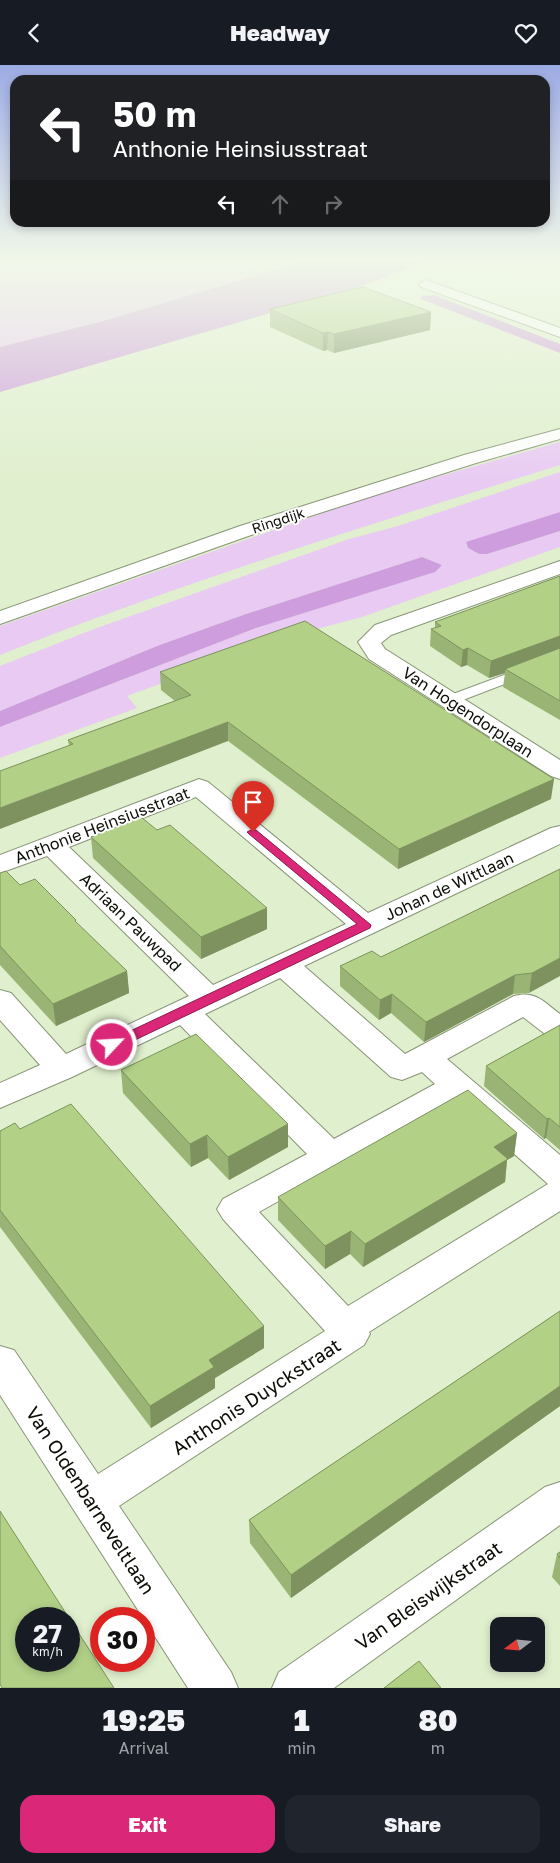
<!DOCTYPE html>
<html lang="en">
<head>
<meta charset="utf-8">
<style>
  :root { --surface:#171b24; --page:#20242c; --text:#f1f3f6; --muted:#9ea1a6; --accent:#db2777 }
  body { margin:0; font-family:"Golos Text",sans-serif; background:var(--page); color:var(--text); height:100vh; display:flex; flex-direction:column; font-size:19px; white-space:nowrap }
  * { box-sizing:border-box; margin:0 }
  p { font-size:16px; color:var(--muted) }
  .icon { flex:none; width:28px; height:28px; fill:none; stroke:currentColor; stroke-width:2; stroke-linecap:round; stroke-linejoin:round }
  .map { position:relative; height:1623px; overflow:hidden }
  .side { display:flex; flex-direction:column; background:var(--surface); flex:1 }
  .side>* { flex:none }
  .guide { position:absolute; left:10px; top:10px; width:540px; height:152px; border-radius:15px; box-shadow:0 2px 8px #0003; background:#202124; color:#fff; overflow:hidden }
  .needle { width:32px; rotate:254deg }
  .tools { position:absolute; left:490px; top:1552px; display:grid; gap:10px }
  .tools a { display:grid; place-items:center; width:55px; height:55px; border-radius:10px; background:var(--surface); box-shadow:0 2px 8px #0003; font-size:25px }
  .speed { position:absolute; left:15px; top:1542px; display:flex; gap:10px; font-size:25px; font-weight:700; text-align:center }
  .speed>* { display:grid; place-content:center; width:65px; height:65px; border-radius:50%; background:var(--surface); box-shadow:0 2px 8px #0003; line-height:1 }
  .speed small { font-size:12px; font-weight:400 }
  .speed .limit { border:8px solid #d22; background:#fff; color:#111 }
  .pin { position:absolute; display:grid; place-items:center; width:42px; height:42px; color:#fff; margin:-51px -21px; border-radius:50% 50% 50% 0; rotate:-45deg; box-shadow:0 0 5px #0007 }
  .pin .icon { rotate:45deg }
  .me { position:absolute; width:55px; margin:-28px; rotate:65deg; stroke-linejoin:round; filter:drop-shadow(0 0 4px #0008) }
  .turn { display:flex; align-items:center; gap:18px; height:105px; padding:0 20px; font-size:22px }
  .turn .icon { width:65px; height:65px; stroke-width:2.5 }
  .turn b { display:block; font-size:35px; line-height:42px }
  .lanes { display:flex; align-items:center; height:48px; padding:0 20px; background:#0003; justify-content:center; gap:25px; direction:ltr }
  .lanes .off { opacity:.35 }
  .eta { display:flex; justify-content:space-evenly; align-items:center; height:85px; text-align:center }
  .eta b { font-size:30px; font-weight:800; line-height:35px }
  .action { display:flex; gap:10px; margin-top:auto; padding:10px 20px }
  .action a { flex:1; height:58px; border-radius:15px; background:var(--accent); color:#fff; font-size:20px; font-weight:800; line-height:58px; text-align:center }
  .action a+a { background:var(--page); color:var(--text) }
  header { display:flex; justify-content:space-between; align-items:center; height:65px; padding:0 20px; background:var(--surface); font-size:22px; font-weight:800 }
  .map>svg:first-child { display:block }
</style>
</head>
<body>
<header><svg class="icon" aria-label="back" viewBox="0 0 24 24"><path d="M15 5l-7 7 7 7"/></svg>Headway<svg class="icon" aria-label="heart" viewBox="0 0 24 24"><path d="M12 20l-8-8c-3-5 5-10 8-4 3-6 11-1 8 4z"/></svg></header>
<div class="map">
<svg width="560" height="1623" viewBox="0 0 560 1623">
  <rect width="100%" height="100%" fill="#e0efce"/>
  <g fill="#e9caf3">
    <polygon points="0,196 304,196 107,255 0,282"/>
    <path d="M560 377V400C372 459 183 517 0 590V561L377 429Z"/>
    <polygon points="560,407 560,447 466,478 468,483 479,489 487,489 560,466 560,482 362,552 294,570 127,631 137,643 0,693 0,662 256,563 434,507 442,500 422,492 246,549 157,581 0,646 0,601 94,564 349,474 398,461"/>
  </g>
  <g fill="#ce9ddd">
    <polygon points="304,196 427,196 359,222 0,327 0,282 107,255"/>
    <polygon points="434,230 560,279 560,288 421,234 421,231"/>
    <polygon points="560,447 560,466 487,489 479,489 468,483 466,477"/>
    <polygon points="422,492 442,500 435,507 256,563 0,662 0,646 157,581 246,549"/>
  </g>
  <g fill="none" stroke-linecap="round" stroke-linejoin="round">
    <g stroke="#879576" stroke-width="2">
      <polygon id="lane" points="560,589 560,598 455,638 445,638 443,635 445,632"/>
    </g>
    <g stroke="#879576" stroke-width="2">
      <g id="street">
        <polygon points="426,215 560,263 560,272 421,222 419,219"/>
        <polygon points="560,496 560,509 391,570 381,578 385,584 560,695 560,714 551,711 369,594 358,577 375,560"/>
        <path d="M199 714 208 717 368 848 551 763 560 761V779L304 901 405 989 514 931C535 925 544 937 560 949V976L549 972 523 952 447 994 560 1090V1146L369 1267 370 1269 364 1280 119 1441 231 1607 238 1623H188L0 1330V1281L14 1285 98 1409 325 1266 223 1154 217 1144 223 1134 307 1089 180 960 72 1012 0 1043V1018L40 1000 0 955V925L11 928 66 989 189 931 47 791 0 808V790ZM196 732 346 859 213 920 69 782ZM280 913 391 1012 402 1015 422 1007 435 1019 334 1074 205 949ZM456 1037 548 1119 348 1241 259 1147Z"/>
        <polygon points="560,1417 560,1460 334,1623 272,1623 279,1607 545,1422"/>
      </g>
    </g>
    <g stroke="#879576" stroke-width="2">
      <polygon id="secondary" points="560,364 560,374 476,398 254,469 0,559 0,546 240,461 464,390"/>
    </g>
    <use href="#lane" fill="#fff" fill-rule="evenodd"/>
    <use href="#street" fill="#fff" fill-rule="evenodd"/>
    <use href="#secondary" fill="#fff" fill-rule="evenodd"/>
  </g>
  <g fill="#99b474">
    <polygon points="270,244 431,247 430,265 334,288 327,285 323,286 270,262"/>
    <polygon points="560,511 560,655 503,622 505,608 489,613 467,600 461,602 430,581 431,564 435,563 435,557"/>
    <polygon points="160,607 551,734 398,804 228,676 69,681 68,675 175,636 161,625"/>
    <polygon points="157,765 267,843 267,864 201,894 93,793 91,772"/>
    <polygon points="560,804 529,928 513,929 424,977 391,948 379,955 340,921 340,901 381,892"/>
    <polygon points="0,808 76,858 127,906 129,928 56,961 0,900"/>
    <polygon points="560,960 560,1085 546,1073 544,1074 484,1021 486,1001"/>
    <polygon points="121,1005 288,1082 229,1115 208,1093 191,1102 123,1028"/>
    <polygon points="20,1064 264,1261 264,1283 215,1313 215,1323 151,1363 0,1162 0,1066"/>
    <polygon points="517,1068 514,1091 507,1095 505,1117 363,1202 350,1189 325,1204 278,1155 278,1132"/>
    <polygon points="560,1246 560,1341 291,1533 250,1478 249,1455"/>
    <polygon points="560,1487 560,1521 552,1512 557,1489"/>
  </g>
  <g fill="#7d925e">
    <polygon points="431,247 430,265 334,288 334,269"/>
    <polygon points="328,267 327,285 323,286 323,268"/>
    <polygon points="560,571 560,588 505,604 505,608 489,613 491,596"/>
    <polygon points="468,583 467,600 461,602 463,585"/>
    <polygon points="228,657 228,676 0,764 0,743"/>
    <polygon points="554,714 551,734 398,804 399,784"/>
    <polygon points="267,843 267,864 201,894 201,872"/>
    <polygon points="560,893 560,911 529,928 532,908"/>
    <polygon points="127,906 129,928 56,961 53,939"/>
    <polygon points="515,910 513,929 424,977 426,957"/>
    <polygon points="392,929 391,948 379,955 380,935"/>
    <polygon points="549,1053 546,1073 544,1074 547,1054"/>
    <polygon points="288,1059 288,1082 229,1115 228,1092"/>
    <polygon points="517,1068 514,1091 507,1095 505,1117 363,1202 365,1179 494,1082"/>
    <polygon points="207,1070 208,1093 191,1102 190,1079"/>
    <polygon points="351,1166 350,1189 325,1204 325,1181"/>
    <polygon points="264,1261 264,1283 215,1313 215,1323 151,1363 150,1341 209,1295"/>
    <polygon points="560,1321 560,1341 291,1533 291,1510"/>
  </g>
  <g fill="#b2d187" stroke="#7d925e" fill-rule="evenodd">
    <polygon points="363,222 431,247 334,269 328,267 323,268 270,244"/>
    <polygon points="560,511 560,571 491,596 468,583 463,585 431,564 441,561 435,557"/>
    <polygon points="305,556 554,714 399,784 228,657 0,743 0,706 73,679 68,675 191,630 160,607"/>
    <polygon points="560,583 560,636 505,604"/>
    <polygon points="141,752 157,765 170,760 267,843 201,872 91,772"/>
    <polygon points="560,804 560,893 532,908 515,910 426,957 392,929 380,935 340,901 372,886 381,892"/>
    <polygon points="6,806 20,820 35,814 76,855 75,856 127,906 53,939 0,881 0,808"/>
    <polygon points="560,960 560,1062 549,1053 547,1054 486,1001"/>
    <polygon points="196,969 288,1059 228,1092 207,1070 190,1079 121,1005"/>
    <polygon points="468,1025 517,1068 494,1082 508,1094 365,1179 351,1166 325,1181 278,1132"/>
    <polygon points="71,1039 264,1261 209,1295 214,1302 150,1341 0,1145 0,1066 15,1058 20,1064"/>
    <polygon points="560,1246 560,1321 291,1510 249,1455"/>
    <path d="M0 1446 114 1623H2L0 1619ZM26 1554H69V1596H26Z"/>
    <polygon points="560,1487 560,1493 557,1489"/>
    <polygon points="419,1596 441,1623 384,1623"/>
  </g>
  <linearGradient id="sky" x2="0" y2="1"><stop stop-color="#9dabe4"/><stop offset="0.46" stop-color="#f1f8e9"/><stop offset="1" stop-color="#f1f8e9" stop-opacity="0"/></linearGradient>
  <rect width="560" height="424" fill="url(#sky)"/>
  <polygon fill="#db2777" stroke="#8e194d" points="253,764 256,765 371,860 370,863 116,984 107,984 105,980 107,977 357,859 249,769 247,767"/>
  <g text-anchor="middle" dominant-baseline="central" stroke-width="4" stroke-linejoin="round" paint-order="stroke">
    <g font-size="14" fill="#0a0e04" stroke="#fff">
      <text transform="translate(278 455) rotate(-18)">Ringdijk</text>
    </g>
    <g font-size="16" fill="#0a0e04" stroke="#fff">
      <text transform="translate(468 647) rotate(33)">Van Hogendorplaan</text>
      <text transform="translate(102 760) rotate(-21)">Anthonie Heinsiusstraat</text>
      <text transform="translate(449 821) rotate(-25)">Johan de Wittlaan</text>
      <text transform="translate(131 857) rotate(44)">Adriaan Pauwpad</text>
    </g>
    <g font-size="19" fill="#0a0e04" stroke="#fff">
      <text transform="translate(256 1331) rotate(-33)">Anthonis Duyckstraat</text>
      <text transform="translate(91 1435) rotate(57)">Van Oldenbarneveltlaan</text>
      <text transform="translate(428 1530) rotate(-35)">Van Bleiswijkstraat</text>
    </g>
  </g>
</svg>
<div class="tools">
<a><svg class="needle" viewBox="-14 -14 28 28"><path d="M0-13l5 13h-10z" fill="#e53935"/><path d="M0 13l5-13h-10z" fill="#9ea1a6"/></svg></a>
</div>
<div class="speed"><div>27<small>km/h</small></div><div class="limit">30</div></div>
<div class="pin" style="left:253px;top:767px;background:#d93025"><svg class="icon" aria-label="arrive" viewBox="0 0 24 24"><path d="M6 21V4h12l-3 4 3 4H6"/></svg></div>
<svg class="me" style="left:112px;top:980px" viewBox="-20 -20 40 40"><circle r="17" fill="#db2777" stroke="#fff" stroke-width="3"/><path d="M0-11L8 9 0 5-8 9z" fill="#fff"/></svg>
<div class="guide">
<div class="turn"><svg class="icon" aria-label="left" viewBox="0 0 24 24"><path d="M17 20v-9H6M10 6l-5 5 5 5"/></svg><div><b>50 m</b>Anthonie Heinsiusstraat</div></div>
<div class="lanes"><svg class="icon" aria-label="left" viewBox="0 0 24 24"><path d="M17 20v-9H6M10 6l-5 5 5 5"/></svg><svg class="icon off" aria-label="ahead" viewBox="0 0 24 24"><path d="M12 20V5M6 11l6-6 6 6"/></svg><svg class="icon off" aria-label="right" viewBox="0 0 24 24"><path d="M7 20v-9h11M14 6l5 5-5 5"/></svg></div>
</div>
</div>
<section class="side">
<div class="eta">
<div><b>19:25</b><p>Arrival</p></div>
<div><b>1</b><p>min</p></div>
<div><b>80</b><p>m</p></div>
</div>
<div class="action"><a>Exit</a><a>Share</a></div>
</section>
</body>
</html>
